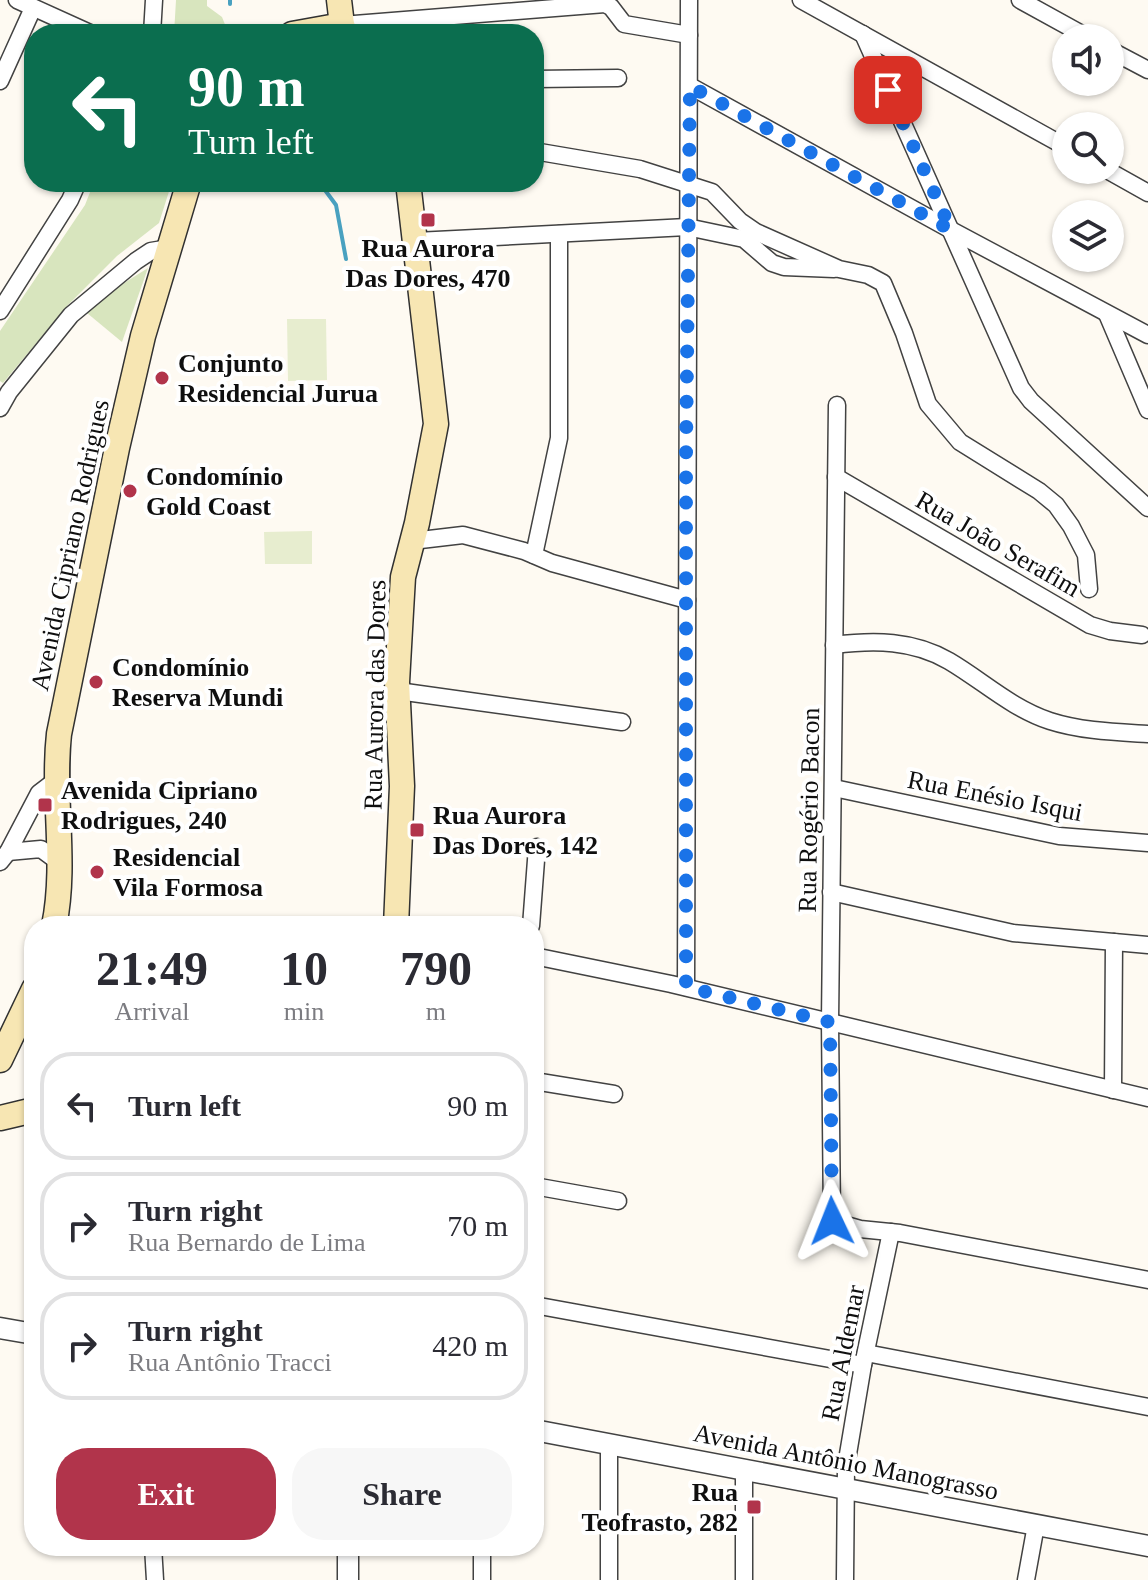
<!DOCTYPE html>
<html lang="en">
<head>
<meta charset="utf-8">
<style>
  :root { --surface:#fff; --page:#f7f7f7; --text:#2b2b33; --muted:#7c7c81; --line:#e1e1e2; --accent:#b1344b }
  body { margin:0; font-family:Georgia,serif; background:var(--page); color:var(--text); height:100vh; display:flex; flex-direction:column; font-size:30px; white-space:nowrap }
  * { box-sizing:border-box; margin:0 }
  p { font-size:26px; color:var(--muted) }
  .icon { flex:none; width:44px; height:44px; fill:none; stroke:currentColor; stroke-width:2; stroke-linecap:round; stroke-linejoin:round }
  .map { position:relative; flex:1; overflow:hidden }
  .sheet { position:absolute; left:24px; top:916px; width:520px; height:640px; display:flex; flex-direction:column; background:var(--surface); border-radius:32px; box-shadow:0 2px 6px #0004 }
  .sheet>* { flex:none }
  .top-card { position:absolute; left:24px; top:24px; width:520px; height:168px; border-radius:32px; box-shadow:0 2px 6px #0004; background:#0b6e4f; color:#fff; overflow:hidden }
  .tools { position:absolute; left:1052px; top:24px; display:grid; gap:16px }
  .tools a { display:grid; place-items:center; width:72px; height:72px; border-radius:50%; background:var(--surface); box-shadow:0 2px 6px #0004; font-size:40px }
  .pin { position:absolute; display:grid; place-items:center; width:68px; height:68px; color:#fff; margin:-34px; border-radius:16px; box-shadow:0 4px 12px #0006 }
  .me { position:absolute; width:88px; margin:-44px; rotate:358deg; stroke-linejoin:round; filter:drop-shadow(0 0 6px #0008) }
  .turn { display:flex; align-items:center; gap:28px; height:168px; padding:0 32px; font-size:36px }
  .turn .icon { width:104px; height:104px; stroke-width:2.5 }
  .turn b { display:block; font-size:56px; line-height:68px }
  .eta { display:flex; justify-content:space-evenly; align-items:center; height:136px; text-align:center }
  .eta b { font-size:48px; font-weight:600; line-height:56px }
  .button { display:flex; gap:16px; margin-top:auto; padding:16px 32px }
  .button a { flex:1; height:92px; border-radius:32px; background:var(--accent); color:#fff; font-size:32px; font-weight:600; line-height:92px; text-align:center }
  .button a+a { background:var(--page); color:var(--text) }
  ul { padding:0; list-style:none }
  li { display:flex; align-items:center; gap:24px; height:108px; margin:0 16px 12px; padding:0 16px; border:4px solid var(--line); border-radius:32px }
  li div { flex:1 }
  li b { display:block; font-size:30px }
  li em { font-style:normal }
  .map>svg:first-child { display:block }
</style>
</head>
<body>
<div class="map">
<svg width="1148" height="1580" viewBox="0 0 1148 1580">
  <rect width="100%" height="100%" fill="#fefaf2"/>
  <g fill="#d8e5be">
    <polygon points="176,0 207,0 207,6 222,17 228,32 174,34"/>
    <polygon points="94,182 172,182 159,223 117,256 68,305 3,383 0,381 0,331 85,205"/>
    <polygon points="148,268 122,342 87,313 113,290"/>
  </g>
  <g fill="#e7edcf">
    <polygon points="326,319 327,380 288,381 287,319"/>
    <polygon points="312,531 312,564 265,564 264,532"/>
  </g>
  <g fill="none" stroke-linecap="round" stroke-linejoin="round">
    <g stroke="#49a1c0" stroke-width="4">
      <polyline points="230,0 230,4"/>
      <polyline points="319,182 336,205 346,259"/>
    </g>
    <g stroke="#424242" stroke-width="19">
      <g id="minor">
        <polyline points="17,0 92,34"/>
        <polyline points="801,0 1066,147"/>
        <polyline points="1020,0 1089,38"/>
        <polyline points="342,25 605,4 611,7 624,24 689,35"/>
        <polyline points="152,34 154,0"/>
        <polyline points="863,34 1021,388 1031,401 1148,508"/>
        <polyline points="1110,50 1148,70"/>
        <polyline points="534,79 618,78"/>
        <polyline points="0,81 33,8"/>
        <polyline points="690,86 951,230 1148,335"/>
        <polyline points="534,151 640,169 712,192 740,221 756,232 839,269 868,275 883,283 904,333 928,404 960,442 1039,491 1056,505 1071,526 1086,555 1089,589"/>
        <polyline points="1107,170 1148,193"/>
        <polyline points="416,241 687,227 744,239 772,263 784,267 834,269"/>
        <polyline points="0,311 70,200 78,182"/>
        <polyline points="1107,314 1148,410"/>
        <polyline points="837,405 830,1022 832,1221 860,1229 900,1233 1148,1280"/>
        <polyline points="0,408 9,392 71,315 136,261 151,251 169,248"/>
        <polyline points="836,477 1090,625 1110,631 1142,635"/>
        <polyline points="412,541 463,535 524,551 552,563 687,600"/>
        <polyline points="534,555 559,438 559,234"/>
        <path d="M834 645C874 640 913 640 949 661 983 681 1011 708 1050 721 1081 731 1115 732 1148 734"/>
        <polyline points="398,691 622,722"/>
        <polyline points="834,788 1059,836 1148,843"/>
        <polyline points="8,852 41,849 60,863"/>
        <polyline points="0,862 8,852 39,793 56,780"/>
        <polyline points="831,892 1013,933 1148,945"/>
        <polyline points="531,926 537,847"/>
        <polyline points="534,956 671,984 1148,1098"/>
        <polyline points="686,987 689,0"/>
        <polyline points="534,1081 614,1094"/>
        <polyline points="1113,1090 1114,942"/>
        <polyline points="534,1186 618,1201"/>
        <polyline points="534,1305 863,1365"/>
        <polyline points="866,1353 1148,1407"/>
        <polyline points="744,1469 744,1580"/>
        <polyline points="153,1546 155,1580"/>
        <polyline points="482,1546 482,1580"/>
        <polyline points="609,1580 609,1444"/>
        <polyline points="845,1580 846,1466 863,1365 891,1232"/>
        <polyline points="1026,1580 1036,1525"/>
      </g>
    </g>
    <g stroke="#424242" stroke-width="23">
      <g id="tertiary">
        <polyline points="0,1328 34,1334"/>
        <polyline points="534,1430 1148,1546"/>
        <polyline points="348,1546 348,1580"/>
      </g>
    </g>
    <g stroke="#313131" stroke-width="27">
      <g id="secondary">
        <polyline points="339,0 342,25 346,34"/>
        <polyline points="292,34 342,25"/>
        <path d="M54 926C67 863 52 798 59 734L117 448 143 336 189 182"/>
        <polyline points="396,926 402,786 397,682 401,611 403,577 417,523 436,424 408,182"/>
        <polyline points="0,1060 34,989"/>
        <polyline points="0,1118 34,1110"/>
      </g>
    </g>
    <use href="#minor" stroke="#fff" stroke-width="16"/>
    <use href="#tertiary" stroke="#fff" stroke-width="20"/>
    <use href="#secondary" stroke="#f7e6b3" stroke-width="24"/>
  </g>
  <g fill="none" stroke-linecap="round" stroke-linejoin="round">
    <polyline stroke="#1a73e8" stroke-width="14" stroke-dasharray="0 25.2" points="832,1221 830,1022 686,987 686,456 690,86 951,230 888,90"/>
  </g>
  <g fill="#b1344b" stroke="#fff" stroke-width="3">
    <rect x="420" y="212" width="16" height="16" rx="4"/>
    <circle cx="162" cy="378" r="8"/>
    <circle cx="130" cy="491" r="8"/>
    <circle cx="96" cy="682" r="8"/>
    <rect x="37" y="797" width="16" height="16" rx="4"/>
    <rect x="409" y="822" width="16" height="16" rx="4"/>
    <circle cx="97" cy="872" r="8"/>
    <rect x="746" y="1499" width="16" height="16" rx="4"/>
  </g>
  <g text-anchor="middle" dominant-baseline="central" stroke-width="8" stroke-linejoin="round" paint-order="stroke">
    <g font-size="26" font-weight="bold" fill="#0f0f0f" stroke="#fff" text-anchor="start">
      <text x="428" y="248" text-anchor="middle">Rua Aurora<tspan x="428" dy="30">Das Dores, 470</tspan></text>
      <text x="178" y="363">Conjunto<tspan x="178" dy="30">Residencial Jurua</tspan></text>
      <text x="146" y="476">Condomínio<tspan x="146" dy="30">Gold Coast</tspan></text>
      <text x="112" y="667">Condomínio<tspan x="112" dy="30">Reserva Mundi</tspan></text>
      <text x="61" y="790">Avenida Cipriano<tspan x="61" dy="30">Rodrigues, 240</tspan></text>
      <text x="433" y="815">Rua Aurora<tspan x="433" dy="30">Das Dores, 142</tspan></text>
      <text x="113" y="857">Residencial<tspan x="113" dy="30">Vila Formosa</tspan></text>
      <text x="738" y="1492" text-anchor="end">Rua<tspan x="738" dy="30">Teofrasto, 282</tspan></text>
    </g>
    <g font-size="26" fill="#0f0f0f" stroke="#fff">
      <text transform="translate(998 544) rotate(30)">Rua João Serafim</text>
      <text transform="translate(70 545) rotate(-78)">Avenida Cipriano Rodrigues</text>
      <text transform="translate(375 695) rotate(-89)">Rua Aurora das Dores</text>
      <text transform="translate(995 796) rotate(11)">Rua Enésio Isqui</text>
      <text transform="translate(809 810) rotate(-89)">Rua Rogério Bacon</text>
      <text transform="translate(843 1353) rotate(-79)">Rua Aldemar</text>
      <text transform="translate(846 1462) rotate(11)">Avenida Antônio Manograsso</text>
    </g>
  </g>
</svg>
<div class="tools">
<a><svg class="icon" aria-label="sound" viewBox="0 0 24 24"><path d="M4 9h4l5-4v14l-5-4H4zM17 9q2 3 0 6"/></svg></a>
<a><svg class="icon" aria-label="search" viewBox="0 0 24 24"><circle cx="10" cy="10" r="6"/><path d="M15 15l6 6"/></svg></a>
<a><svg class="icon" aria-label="layers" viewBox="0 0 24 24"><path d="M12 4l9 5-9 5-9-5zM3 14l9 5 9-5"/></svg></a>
</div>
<div class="pin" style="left:888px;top:90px;background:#d93025"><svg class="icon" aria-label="arrive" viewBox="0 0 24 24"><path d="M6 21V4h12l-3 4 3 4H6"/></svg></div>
<svg class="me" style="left:832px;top:1221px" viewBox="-20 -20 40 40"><path d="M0-17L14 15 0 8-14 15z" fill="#1a73e8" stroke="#fff" stroke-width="4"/></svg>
<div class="top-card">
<div class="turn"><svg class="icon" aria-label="left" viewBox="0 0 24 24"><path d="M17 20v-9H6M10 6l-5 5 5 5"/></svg><div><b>90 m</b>Turn left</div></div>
</div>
<section class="sheet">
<div class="eta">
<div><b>21:49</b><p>Arrival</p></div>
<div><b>10</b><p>min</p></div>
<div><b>790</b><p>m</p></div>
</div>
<ul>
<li><svg class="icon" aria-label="left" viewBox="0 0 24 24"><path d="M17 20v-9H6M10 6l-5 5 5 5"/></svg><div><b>Turn left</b></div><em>90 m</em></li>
<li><svg class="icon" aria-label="right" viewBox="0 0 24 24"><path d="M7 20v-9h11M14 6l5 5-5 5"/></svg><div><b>Turn right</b><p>Rua Bernardo de Lima</p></div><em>70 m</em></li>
<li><svg class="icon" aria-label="right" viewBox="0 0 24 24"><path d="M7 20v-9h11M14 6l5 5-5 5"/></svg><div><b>Turn right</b><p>Rua Antônio Tracci</p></div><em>420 m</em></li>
</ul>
<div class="button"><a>Exit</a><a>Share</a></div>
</section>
</div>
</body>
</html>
